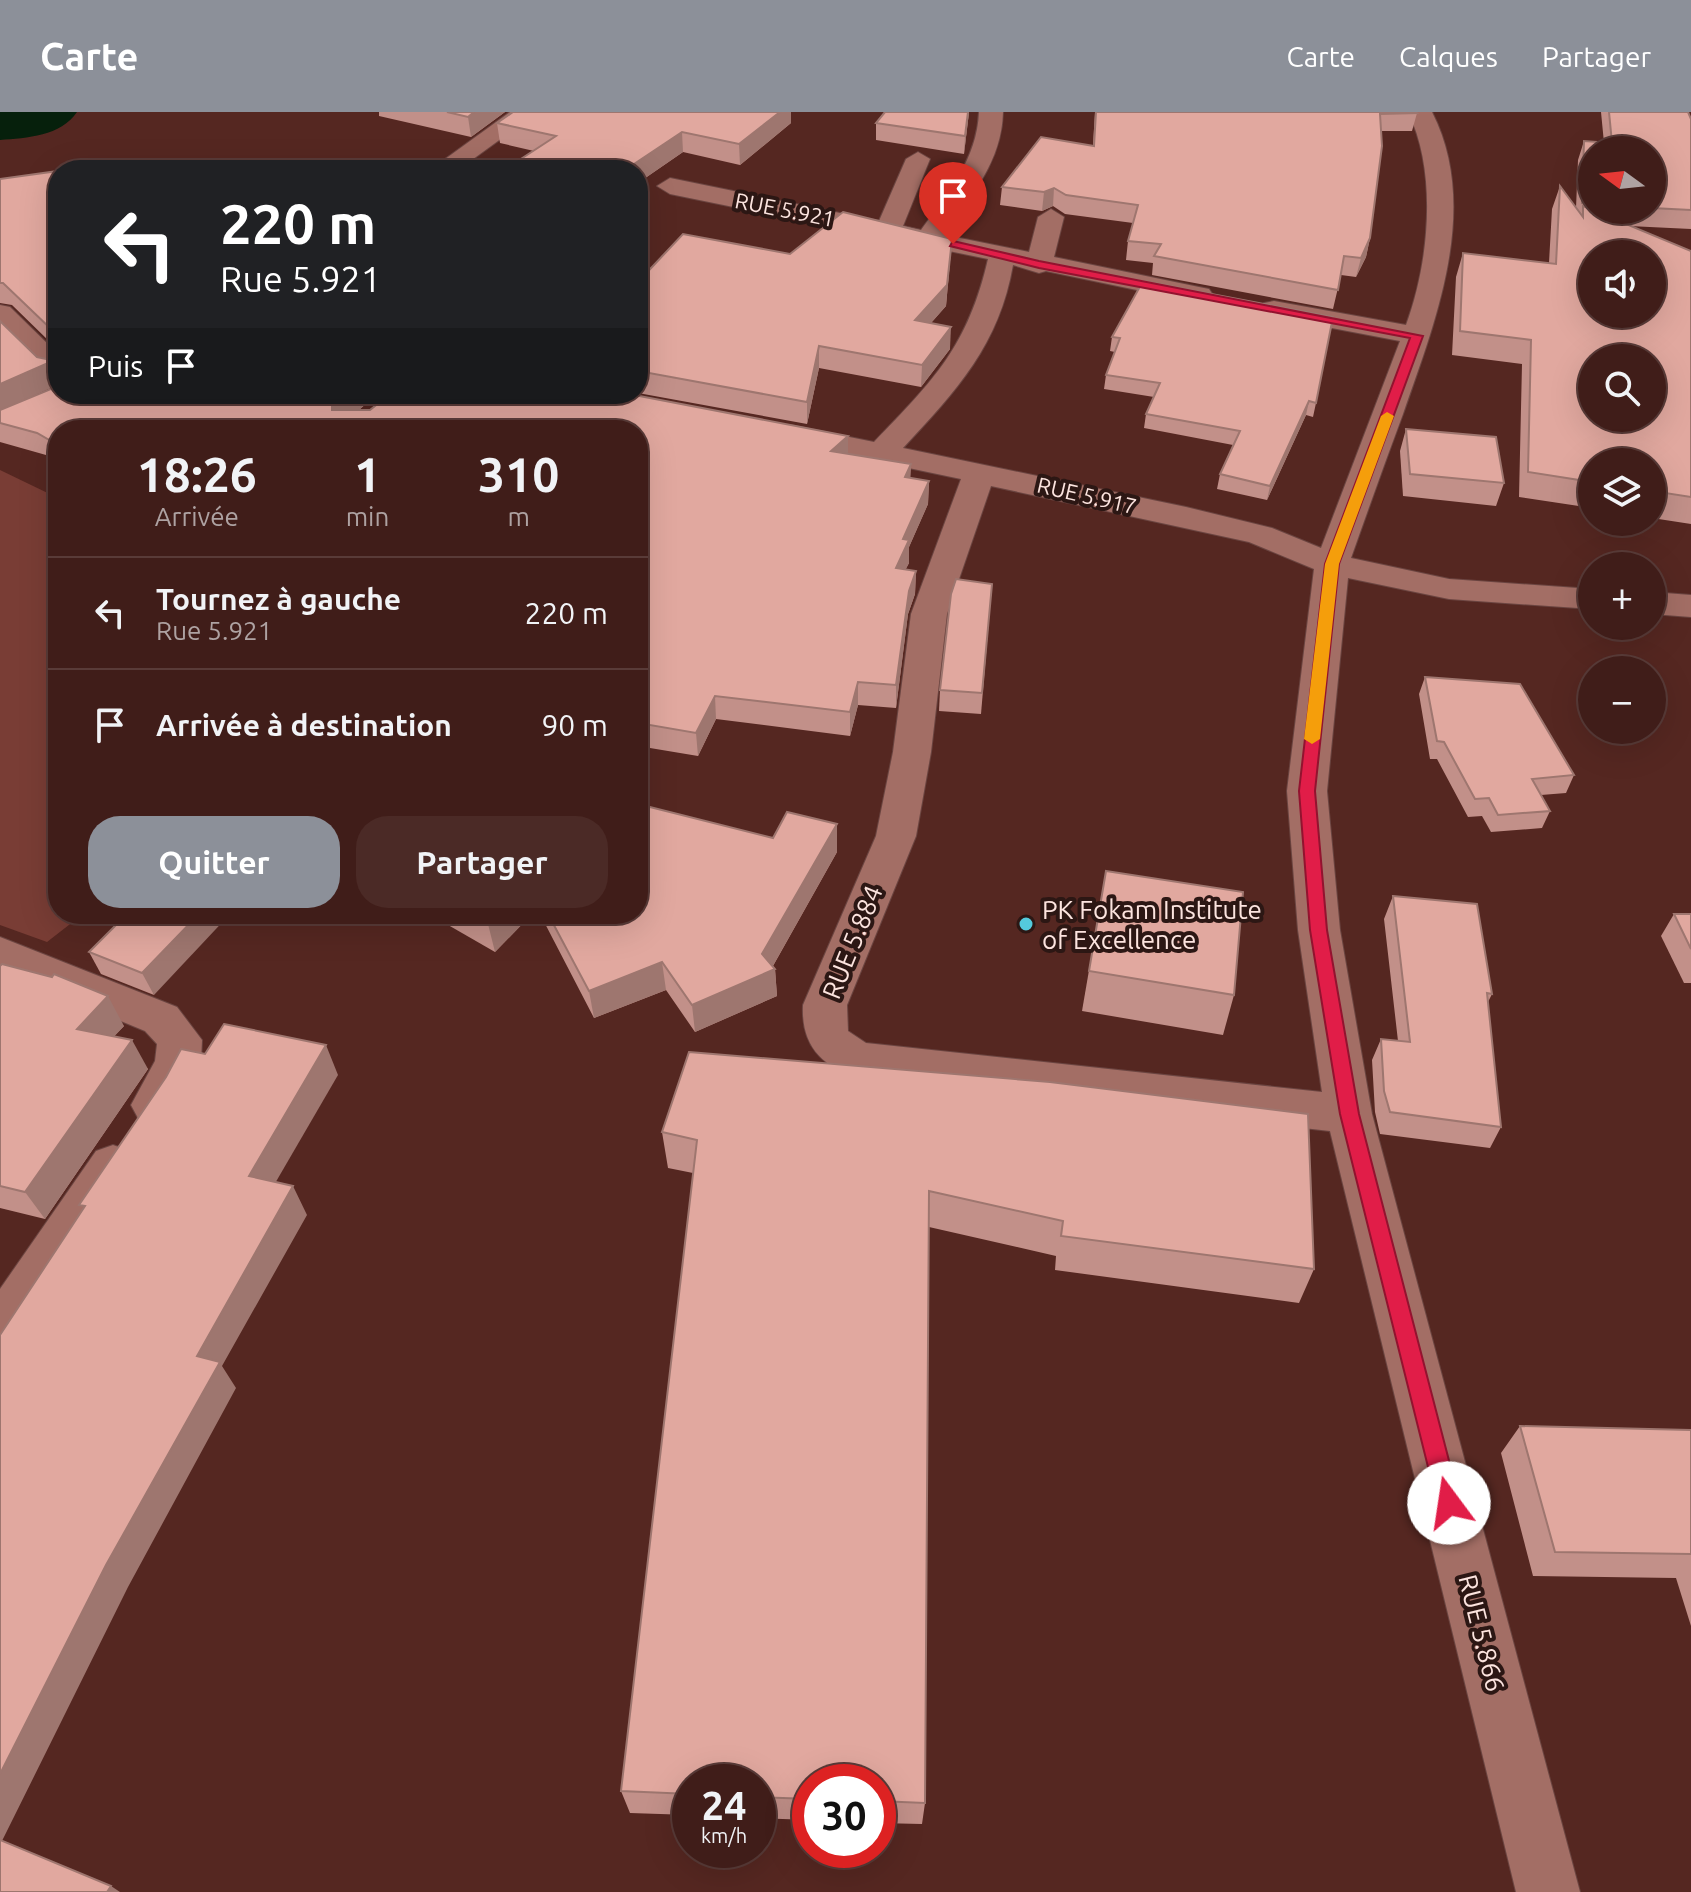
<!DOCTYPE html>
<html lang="fr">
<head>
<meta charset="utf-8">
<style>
  :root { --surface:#401d19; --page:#4b2a26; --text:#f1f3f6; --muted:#aea2a2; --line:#593b38; --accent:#8c9099 }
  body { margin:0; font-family:Ubuntu,sans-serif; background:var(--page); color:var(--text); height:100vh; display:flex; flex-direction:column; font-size:30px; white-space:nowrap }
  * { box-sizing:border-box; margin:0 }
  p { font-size:26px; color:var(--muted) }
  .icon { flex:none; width:44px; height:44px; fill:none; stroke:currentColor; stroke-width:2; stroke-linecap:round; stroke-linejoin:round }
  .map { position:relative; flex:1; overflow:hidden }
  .sheet { position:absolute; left:48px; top:308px; width:600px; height:504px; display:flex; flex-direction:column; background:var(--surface); border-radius:32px; box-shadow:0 8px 32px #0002,0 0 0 2px var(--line) }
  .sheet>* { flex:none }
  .guide { position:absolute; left:48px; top:48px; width:600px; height:244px; border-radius:32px; box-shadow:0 8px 32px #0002,0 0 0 2px var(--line); background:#202124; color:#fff; overflow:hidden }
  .needle { width:52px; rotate:285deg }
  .fabs { position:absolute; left:1578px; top:24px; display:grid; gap:16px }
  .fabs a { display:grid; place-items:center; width:88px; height:88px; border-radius:50%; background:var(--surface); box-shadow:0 8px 32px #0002,0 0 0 2px var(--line); font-size:40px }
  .speed { position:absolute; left:672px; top:1652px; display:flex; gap:16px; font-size:40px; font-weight:700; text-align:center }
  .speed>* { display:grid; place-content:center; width:104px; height:104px; border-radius:50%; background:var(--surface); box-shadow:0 8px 32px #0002,0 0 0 2px var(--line); line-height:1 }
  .speed small { font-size:20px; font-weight:400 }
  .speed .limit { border:12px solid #d22; background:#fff; color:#111 }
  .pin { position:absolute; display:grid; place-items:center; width:68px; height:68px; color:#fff; margin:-82px -34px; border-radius:50% 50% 50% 0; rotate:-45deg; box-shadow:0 0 8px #0007 }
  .pin .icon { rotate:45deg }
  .me { position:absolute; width:88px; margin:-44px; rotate:346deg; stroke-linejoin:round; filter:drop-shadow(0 0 6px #0008) }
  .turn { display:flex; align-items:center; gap:28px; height:168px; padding:0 40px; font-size:36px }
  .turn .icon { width:104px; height:104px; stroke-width:2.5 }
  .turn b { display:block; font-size:56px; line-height:68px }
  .then { display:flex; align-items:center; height:76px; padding:0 40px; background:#0003; gap:16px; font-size:30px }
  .eta { display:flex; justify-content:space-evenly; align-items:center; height:136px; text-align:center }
  .eta b { font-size:48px; font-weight:700; line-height:56px }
  .cta { display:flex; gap:16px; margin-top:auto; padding:16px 40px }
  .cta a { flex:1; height:92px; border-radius:32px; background:var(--accent); color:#fff; font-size:32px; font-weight:700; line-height:92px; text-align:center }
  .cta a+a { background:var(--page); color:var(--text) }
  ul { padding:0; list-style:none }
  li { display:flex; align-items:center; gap:24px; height:112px; padding:0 40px; border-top:2px solid var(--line) }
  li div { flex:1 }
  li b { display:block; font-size:30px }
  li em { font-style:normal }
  header { display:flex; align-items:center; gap:48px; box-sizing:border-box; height:112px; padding:0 40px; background:var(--accent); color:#fff }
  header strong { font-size:38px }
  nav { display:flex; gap:44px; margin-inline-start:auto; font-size:28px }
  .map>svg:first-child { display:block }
</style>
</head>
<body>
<header>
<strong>Carte</strong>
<nav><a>Carte</a><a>Calques</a><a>Partager</a></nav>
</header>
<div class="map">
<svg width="1691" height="1780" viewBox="0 0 1691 1780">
  <rect width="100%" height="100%" fill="#552721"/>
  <polygon fill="#793d35" points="0,358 58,386 58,802 83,802 47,830 0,813"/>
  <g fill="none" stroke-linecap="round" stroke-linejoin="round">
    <path fill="#06200c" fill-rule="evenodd" d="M0 0H77C61 24 27 26 0 28Z"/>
    <g stroke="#6b4541" stroke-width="2">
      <g id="street">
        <polygon points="510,0 538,0 458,58 430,58"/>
        <path d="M979 0H1003C1002 49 971 84 945 123L1029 140 1038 105 1051 97 1064 105 1054 145 1199 175 1209 177 1213 183 1209 189 1199 191 1046 159 1039 161 1013 153C999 233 957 278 903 336L1186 395 1272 416 1321 436 1400 229 1274 205 1264 203 1260 197 1264 191 1274 189 1406 213C1429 151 1438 61 1408 0H1432C1481 96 1435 210 1403 302 1385 350 1368 398 1351 446L1449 467 1592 477V497L1449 487 1348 466 1327 679 1340 818 1372 1002 1580 1780H1516L1330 1019 858 966C821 954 801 933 803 893L876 724 893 640 911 502 961 367 790 331 779 329 775 322 779 315 790 313 874 330C934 268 968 234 988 147L670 82 657 74 670 66 879 109 906 47 918 40 930 47 903 114 921 118C948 81 977 47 979 0ZM991 374 1249 430 1314 457 1287 679 1298 818 1322 980 866 931 848 919 847 893 916 724 931 640 947 502Z"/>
        <polygon points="0,193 10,195 58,242 58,268 48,265 0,217"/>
        <polygon points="1652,480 1691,483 1691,505 1652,502"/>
        <polygon points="0,825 177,895 202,928 201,950 170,1006 154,1012 138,1006 131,993 155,949 157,932 145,919 0,859"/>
        <polygon points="113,1033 130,1039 137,1053 130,1067 18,1236 0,1243 0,1177 96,1039"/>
      </g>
    </g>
    <use href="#street" fill="#a36e65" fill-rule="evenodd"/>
  </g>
  <g fill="#c29089" fill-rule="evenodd">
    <polygon points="379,0 505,0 471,25 379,4"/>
    <polygon points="969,0 964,42 876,28 876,11"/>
    <polygon points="1095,0 1416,0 1417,1 1412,19 1381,19 1370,126 1366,145 1356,165 1341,163 1333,197 1152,163 1153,151 1126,148 1128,129 1133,111 1065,102 1053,94 1042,99 1000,93 1002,75 1093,33"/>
    <path d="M1601 0H1688L1691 7V117L1629 114 1691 139V412L1652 406V350H1592V396L1519 385 1522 252 1452 243 1456 165 1463 141 1549 151 1552 97 1560 74 1576 96 1578 48 1584 29 1604 31ZM1592 38H1652V98H1592Z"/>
    <polygon points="497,11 791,11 740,53 683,40 638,71 638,58 534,39 500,31"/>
    <path d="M58 59V282H377L359 298H370L390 282H629L848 324V342L911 352 910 366 929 369 928 392 909 435V451L905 458 916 459 915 482 908 502 896 596 858 593 850 624 716 607 698 644 638 634V318H58V350L46 343 0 330V209L37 245 51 248V231L12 193 0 191V67ZM57 273 58 275 23 288Z"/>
    <polygon points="952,127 946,194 931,211 950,237 921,275 819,256 807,312 638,281 638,170 790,142"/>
    <polygon points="1143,169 1316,291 1313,305 1306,303 1267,388 1217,377 1220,362 1233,333 1144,316 1146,302 1154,285 1104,277 1106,263 1115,240 1110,239 1112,225"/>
    <polygon points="1406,317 1504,371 1496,394 1403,384 1400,339"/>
    <polygon points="992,472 981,602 939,599 940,578"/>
    <polygon points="1425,565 1574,663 1566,681 1541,683 1550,699 1542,716 1491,720 1482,704 1468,705 1437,647 1430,647 1419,582"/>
    <polygon points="837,712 837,740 773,854 775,857 777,884 695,920 666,878 594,906 540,802 638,802 773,726"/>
    <polygon points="1106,759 1234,883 1223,923 1082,899"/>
    <polygon points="1393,784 1492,882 1488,890 1501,1015 1490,1036 1380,1022 1375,1000 1372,948 1381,927 1398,929 1384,807"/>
    <polygon points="127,802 154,883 101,862 89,840"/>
    <polygon points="429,802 532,802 495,840"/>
    <polygon points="1674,802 1691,802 1691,871 1684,871 1661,824"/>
    <polygon points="0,854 124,914 114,924 148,957 45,1107 0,1096"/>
    <polygon points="662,1020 1314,1157 1299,1191 1055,1158 1056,1144 929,1115 925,1691 922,1712 878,1711 878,1670 810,1670 810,1708 758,1706 758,1670 690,1670 690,1703 630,1701 621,1679 693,1061 668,1056"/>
    <polygon points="1520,1314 1691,1318 1691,1514 1676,1466 1533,1464 1501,1341"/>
  </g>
  <g fill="#9e766f">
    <polygon points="474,0 505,0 471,25 468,5"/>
    <polygon points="780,0 791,0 791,11 740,53 739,32"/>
    <polygon points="968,0 969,0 964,42 965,24"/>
    <polygon points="682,20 683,40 638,71 638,58 625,58"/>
    <polygon points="1054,76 1053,94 1042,99 1044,80"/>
    <polygon points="1370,126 1366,145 1356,165 1361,146"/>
    <polygon points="952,127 946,194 915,229 915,208"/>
    <polygon points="951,215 950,237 921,275 922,253"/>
    <polygon points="819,234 819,256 807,312 807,290"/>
    <polygon points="48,251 57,273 0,299 0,272"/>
    <polygon points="346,282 377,282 338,316 332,298 332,293"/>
    <polygon points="1309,289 1306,303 1267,388 1270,374"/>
    <polygon points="848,324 848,347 831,339"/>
    <polygon points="911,352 910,374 905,365"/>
    <polygon points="929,369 928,392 909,435 909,451 895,479 896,456 903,427"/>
    <polygon points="916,459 915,482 908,502 896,596 896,573 909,479"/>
    <polygon points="858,570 858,593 850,624 850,600"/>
    <polygon points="715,584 716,607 698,644 696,621"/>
    <polygon points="837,712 837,740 770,859 775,857 777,884 695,920 692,893 762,842"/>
    <polygon points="199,802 230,802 154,883 142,861"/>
    <polygon points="498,802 532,802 495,840 488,812"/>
    <polygon points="662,850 666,878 594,906 589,879"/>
    <polygon points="108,884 124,914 94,946 77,917"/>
    <polygon points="132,928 148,957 45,1107 25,1080"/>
    <polygon points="326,933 338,963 263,1092 249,1064"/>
    <polygon points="293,1074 307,1103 222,1254 236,1276 128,1475 0,1733 0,1662 197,1244"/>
    <polygon points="111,1774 120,1780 107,1780"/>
  </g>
  <g fill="#e1a89f" stroke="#9e766f" stroke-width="2" fill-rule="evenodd">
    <polygon points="447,0 474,0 468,5"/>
    <polygon points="513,0 780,0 739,32 682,20 625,58 504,58 556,24 497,11"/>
    <polygon points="885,0 968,0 965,24 876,11"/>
    <polygon points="1096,0 1416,0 1417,1 1380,2 1382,34 1370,126 1361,146 1344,144 1338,178 1154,144 1161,132 1128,129 1138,93 1066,83 1054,76 1044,80 1002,75 1041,25 1094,34"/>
    <polygon points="1609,0 1688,0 1691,7 1691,98 1652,96 1652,38 1592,38 1592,92 1582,91 1584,29 1612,31"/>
    <polygon points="58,59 58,257 52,257 48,251 0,272 0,209 37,245 51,248 52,218 3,171 0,171 0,67"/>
    <path d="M1560 74 1583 105V94L1691 139V385L1652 379V350H1592V370L1528 360 1531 228 1460 219 1463 141 1556 152ZM1592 142H1652V202H1592ZM1592 246H1652V306H1592Z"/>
    <polygon points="843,100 952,127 947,173 915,208 951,215 922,253 819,234 807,290 638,259 638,170 683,122 790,142"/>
    <polygon points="1143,169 1333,205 1316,291 1309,289 1270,374 1220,362 1240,319 1146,302 1160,271 1106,263 1120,226 1112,225"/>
    <polygon points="58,274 58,282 346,282 332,293 332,298 370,298 390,282 629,282 848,324 831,339 911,352 905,365 929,369 903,427 909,428 896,456 916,459 909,479 896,573 858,570 850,600 715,584 696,621 638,611 638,318 58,318 58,333 37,321 0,311 0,298"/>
    <polygon points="1406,317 1496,325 1504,371 1410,362"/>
    <polygon points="956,467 992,472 982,581 940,578 951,482"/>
    <polygon points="1425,565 1520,572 1574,663 1532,667 1550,699 1498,703 1489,686 1475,687 1444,630 1437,629"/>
    <polygon points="638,692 773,726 787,700 837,712 762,842 775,857 692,893 662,850 589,879 548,802 638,802"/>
    <polygon points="1106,759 1243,780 1234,883 1089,859"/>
    <polygon points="1393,784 1477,792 1492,882 1487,881 1501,1015 1390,1000 1384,979 1381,927 1410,930"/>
    <polygon points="127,802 199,802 142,861 89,840"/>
    <polygon points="469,802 498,802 488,812"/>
    <polygon points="1674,802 1691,802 1691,837"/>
    <polygon points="2,852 52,865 54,862 108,884 77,917 132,928 25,1080 0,1074 0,854"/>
    <polygon points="224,912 326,933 249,1064 293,1074 197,1244 220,1250 106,1453 0,1662 0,1223 85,1094 79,1093 166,965 181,937 205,942"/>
    <polygon points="689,940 1050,970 1308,1002 1314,1157 1061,1124 1063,1109 929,1079 925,1691 878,1689 878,1670 810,1670 810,1687 758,1685 758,1670 690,1670 690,1682 621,1679 697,1028 662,1020"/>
    <polygon points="1520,1314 1691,1318 1691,1442 1555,1440"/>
    <polygon points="0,1728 111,1774 107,1780 0,1780"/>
  </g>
  <polygon fill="#e11d48" stroke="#92132f" stroke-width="2" points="953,129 1039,149 1423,224 1339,452 1315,679 1327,818 1359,1002 1460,1391 1457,1399 1449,1402 1440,1399 1437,1391 1340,1002 1310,818 1299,679 1325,452 1410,226 1039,156 950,134"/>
  <polygon fill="#f59e0b" points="1387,300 1394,304 1339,452 1320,627 1312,632 1304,627 1325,452 1381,304"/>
  <circle fill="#54cadc" stroke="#2c1714" stroke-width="3" cx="1026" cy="812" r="8"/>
  <g text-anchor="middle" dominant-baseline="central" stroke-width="8" stroke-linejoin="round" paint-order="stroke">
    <g font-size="22" fill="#fce4df" stroke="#2c1714">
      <text transform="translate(785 97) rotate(11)">RUE 5.921</text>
      <text transform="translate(1087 383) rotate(13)">RUE 5.917</text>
    </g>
    <g font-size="26" fill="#fce4df" stroke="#2c1714" text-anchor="start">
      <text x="1042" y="797">PK Fokam Institute<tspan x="1042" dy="30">of Excellence</tspan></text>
    </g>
    <g font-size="26" fill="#fce4df" stroke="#2c1714">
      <text transform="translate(852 830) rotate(-68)">RUE 5.884</text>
      <text transform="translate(1482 1521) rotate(76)">RUE 5.866</text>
    </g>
  </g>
</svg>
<div class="fabs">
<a><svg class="needle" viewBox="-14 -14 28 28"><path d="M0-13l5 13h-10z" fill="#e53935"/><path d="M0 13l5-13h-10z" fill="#aea2a2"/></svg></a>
<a><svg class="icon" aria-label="sound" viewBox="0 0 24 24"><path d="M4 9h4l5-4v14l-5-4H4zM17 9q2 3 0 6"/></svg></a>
<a><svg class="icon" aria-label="search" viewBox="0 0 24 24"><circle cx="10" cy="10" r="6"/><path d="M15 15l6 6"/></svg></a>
<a><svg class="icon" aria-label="layers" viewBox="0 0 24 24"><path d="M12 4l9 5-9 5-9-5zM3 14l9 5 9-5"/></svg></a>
<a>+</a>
<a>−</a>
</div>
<div class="speed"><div>24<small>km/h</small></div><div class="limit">30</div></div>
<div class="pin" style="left:953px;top:132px;background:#d93025"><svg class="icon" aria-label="arrive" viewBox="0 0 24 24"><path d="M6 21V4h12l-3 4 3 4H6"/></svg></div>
<svg class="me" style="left:1449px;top:1391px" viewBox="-20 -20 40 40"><circle r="19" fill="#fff"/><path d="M0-13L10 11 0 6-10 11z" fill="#e11d48"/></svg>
<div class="guide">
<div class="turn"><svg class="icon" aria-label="left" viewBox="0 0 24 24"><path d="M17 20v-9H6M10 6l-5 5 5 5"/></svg><div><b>220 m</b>Rue 5.921</div></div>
<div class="then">Puis<svg class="icon" aria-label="arrive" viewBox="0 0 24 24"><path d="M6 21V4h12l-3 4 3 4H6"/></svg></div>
</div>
<section class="sheet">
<div class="eta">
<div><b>18:26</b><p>Arrivée</p></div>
<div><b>1</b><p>min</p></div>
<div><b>310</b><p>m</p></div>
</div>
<ul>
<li><svg class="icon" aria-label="left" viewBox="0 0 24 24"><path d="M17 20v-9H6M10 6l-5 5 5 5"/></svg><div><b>Tournez à gauche</b><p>Rue 5.921</p></div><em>220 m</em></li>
<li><svg class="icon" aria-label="arrive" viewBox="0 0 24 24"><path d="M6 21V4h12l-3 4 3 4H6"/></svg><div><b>Arrivée à destination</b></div><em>90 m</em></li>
</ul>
<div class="cta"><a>Quitter</a><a>Partager</a></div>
</section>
</div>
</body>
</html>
